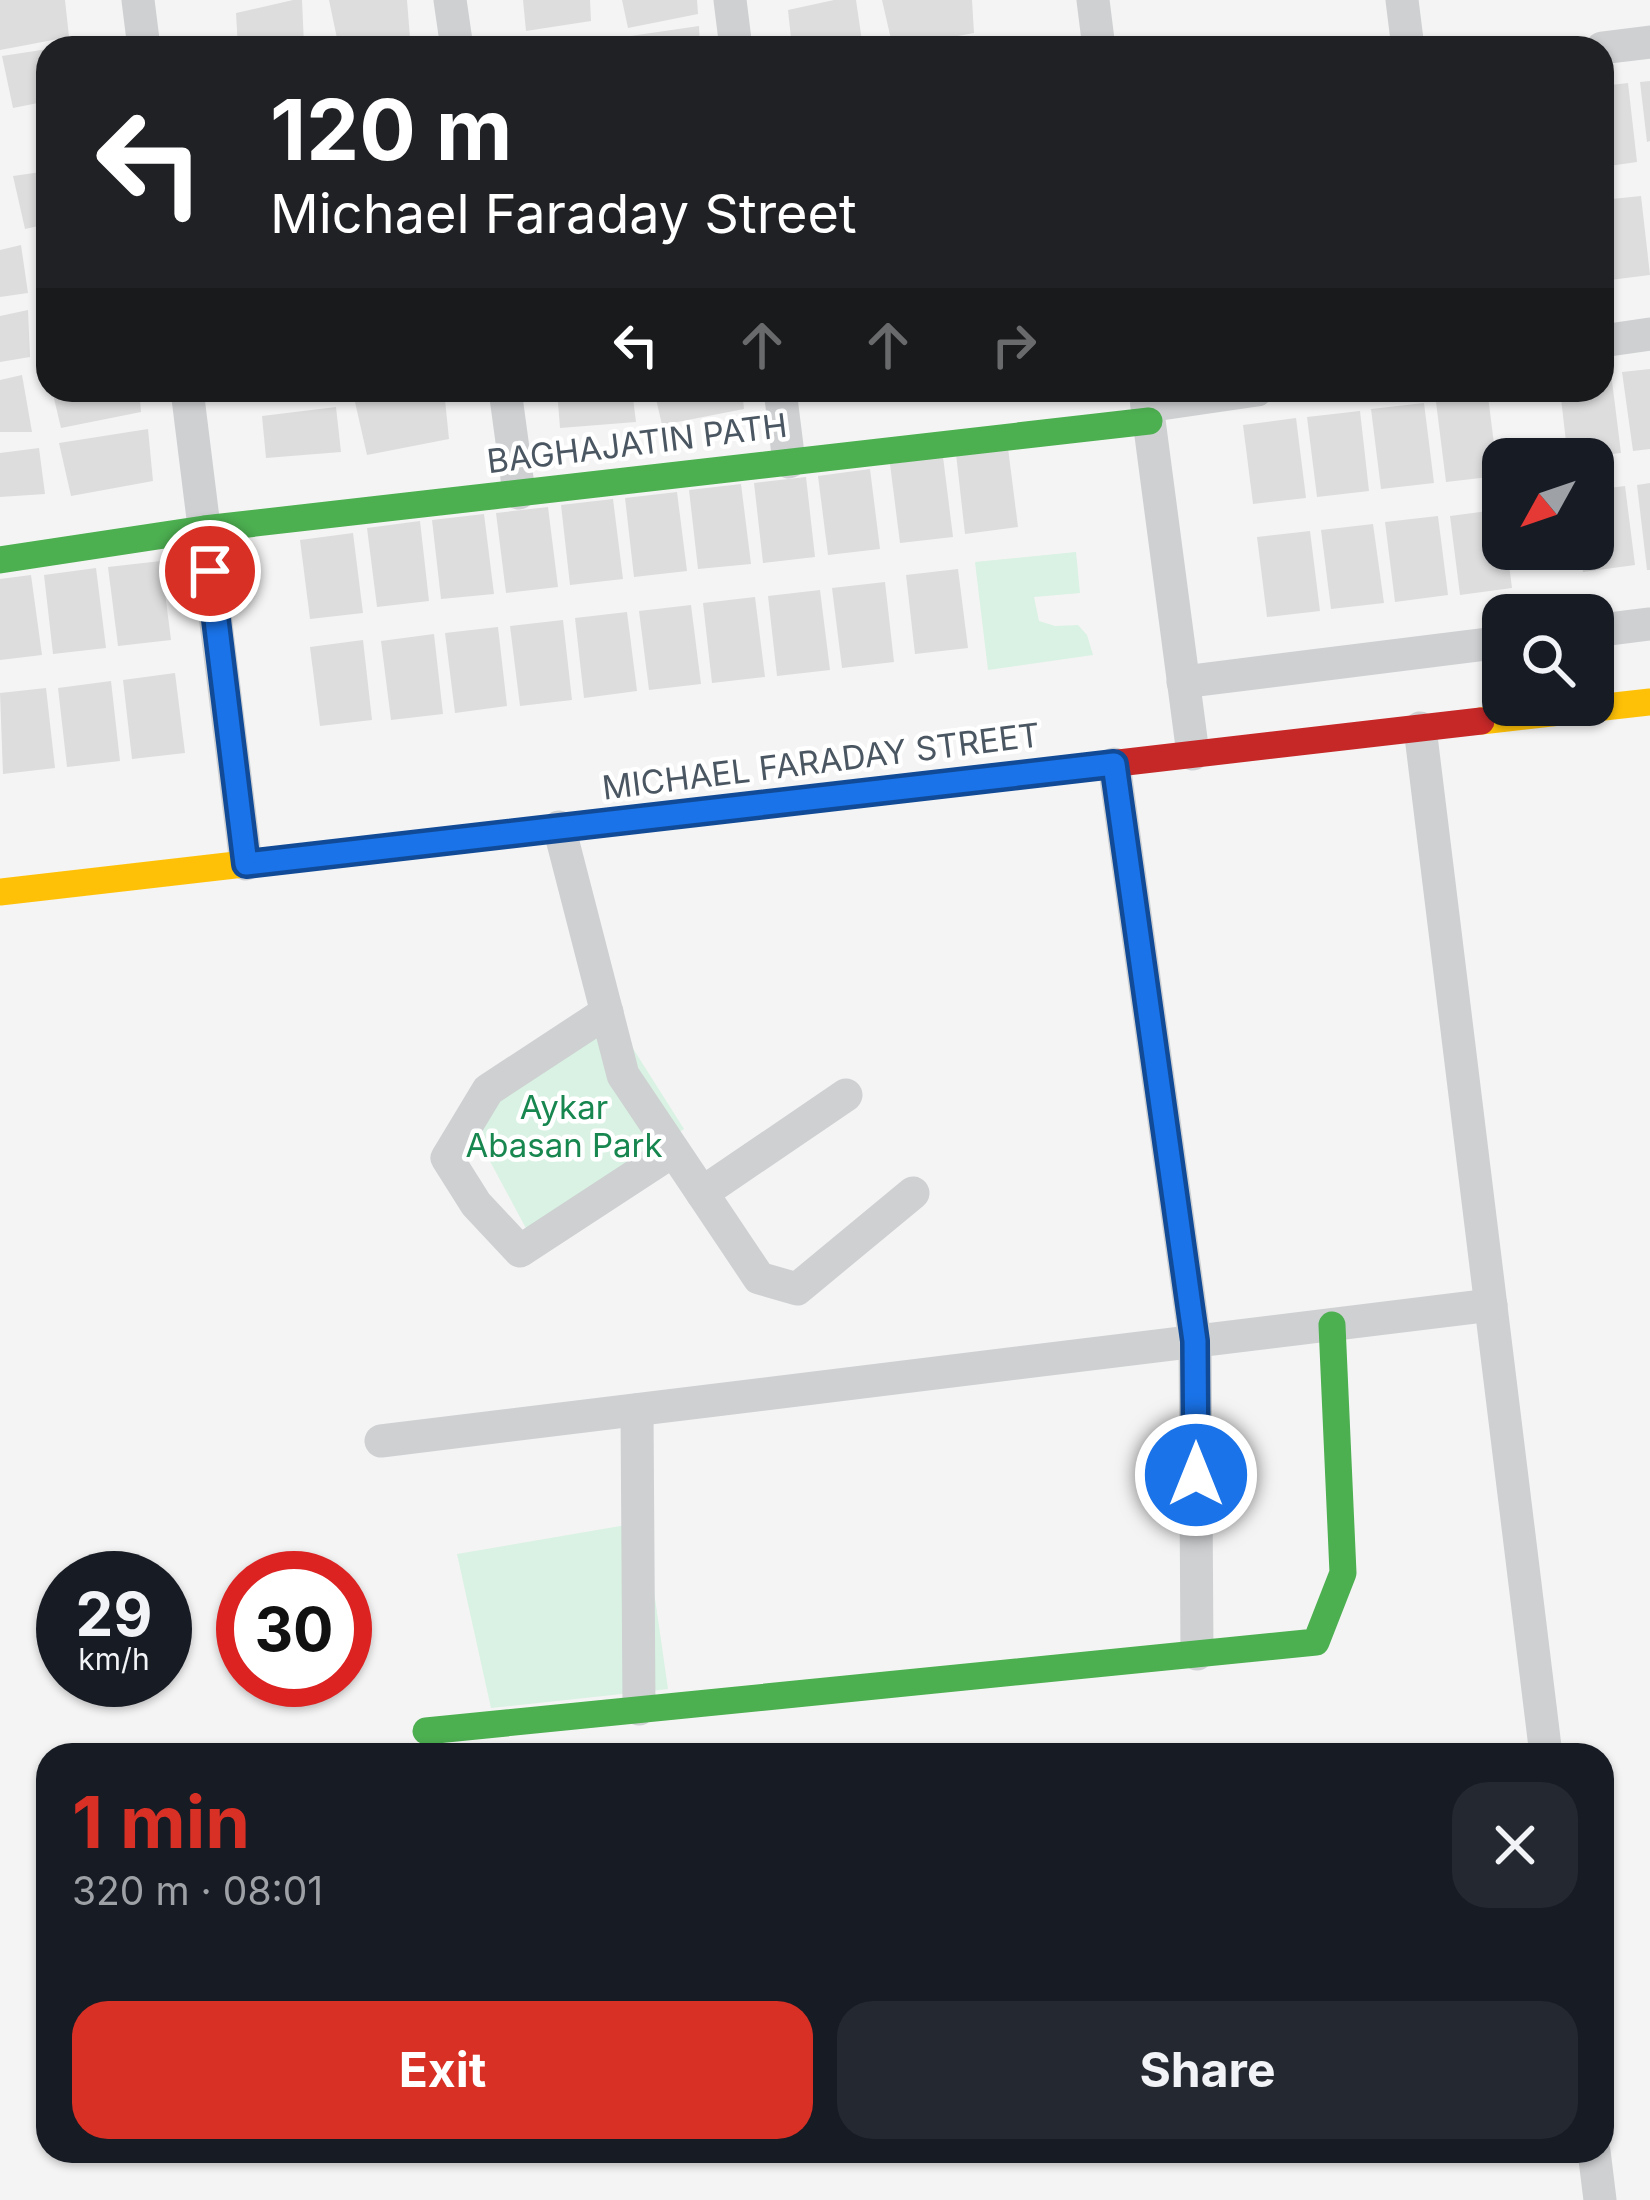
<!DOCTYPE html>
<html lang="en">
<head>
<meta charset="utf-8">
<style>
  :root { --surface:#171b24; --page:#242831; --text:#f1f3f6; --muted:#9ea1a6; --accent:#d93025 }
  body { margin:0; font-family:Inter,sans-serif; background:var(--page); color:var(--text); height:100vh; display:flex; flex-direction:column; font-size:45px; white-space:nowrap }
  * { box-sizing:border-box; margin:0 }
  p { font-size:39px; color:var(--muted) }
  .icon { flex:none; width:66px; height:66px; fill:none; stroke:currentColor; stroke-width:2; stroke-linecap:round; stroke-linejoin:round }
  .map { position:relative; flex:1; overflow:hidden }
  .details { position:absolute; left:36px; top:1743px; width:1578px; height:420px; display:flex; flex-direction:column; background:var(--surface); border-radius:36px; box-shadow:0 3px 9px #0004 }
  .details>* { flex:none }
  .top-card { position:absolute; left:36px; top:36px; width:1578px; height:366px; border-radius:36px; box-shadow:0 3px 9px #0004; background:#202124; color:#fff; overflow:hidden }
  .needle { width:78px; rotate:230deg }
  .buttons { position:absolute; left:1482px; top:438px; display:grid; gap:24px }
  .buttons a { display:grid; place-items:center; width:132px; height:132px; border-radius:24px; background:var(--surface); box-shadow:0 3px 9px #0004; font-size:60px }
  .speed { position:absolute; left:36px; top:1551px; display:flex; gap:24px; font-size:60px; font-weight:700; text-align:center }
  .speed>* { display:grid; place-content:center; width:156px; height:156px; border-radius:50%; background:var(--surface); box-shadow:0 3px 9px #0004; line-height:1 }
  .speed small { font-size:30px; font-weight:400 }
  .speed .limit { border:18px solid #d22; background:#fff; color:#111 }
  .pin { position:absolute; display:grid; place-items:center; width:102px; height:102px; color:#fff; margin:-51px; border:6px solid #fff; border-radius:50%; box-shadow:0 3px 12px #0007 }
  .me { position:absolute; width:132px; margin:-66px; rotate:0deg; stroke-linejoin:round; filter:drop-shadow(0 0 9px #0008) }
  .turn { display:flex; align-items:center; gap:42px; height:252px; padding:0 36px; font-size:54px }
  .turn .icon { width:156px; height:156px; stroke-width:2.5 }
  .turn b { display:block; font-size:84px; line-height:102px }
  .lanes { display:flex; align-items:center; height:114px; padding:0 36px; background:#0003; justify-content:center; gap:60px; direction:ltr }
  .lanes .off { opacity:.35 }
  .round { display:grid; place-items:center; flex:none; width:126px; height:126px; border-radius:36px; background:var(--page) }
  .overview { display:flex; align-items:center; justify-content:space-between; height:204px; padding:0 36px }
  h1 { font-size:72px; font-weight:700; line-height:90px; color:var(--accent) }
  .button { display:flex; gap:24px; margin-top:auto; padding:24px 36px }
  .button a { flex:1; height:138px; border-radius:36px; background:var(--accent); color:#fff; font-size:48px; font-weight:700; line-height:138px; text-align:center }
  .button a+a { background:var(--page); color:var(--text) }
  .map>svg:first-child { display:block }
</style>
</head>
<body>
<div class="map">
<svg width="1650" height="2200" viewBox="0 0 1650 2200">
  <rect width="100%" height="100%" fill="#f4f4f4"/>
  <g fill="#d9f2e3">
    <polygon points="1076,552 1080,593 1034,597 1039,621 1055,626 1078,625 1087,635 1093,655 988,670 975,562"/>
    <polygon points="613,1017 684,1129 528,1232 462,1109"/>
    <polygon points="644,1522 668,1689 491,1708 457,1554"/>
  </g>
  <g fill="#ddddde">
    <polygon points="0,0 65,0 69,37 0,50"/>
    <polygon points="293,0 302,0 304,45 238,48 236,13"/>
    <polygon points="329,0 407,0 410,38 339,48"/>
    <polygon points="523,0 590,0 591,21 526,31"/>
    <polygon points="622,0 697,0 698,14 628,28"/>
    <polygon points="834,0 856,0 863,48 792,48 788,10"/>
    <polygon points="882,0 972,0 974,33 893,48"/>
    <polygon points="699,26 700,48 612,48 610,39"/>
    <polygon points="48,49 48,101 13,108 2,56"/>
    <polygon points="1650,81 1650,141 1647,142 1640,82"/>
    <polygon points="1628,83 1637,162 1602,167 1602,86"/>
    <polygon points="48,171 48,224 25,229 13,176"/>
    <polygon points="1641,196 1650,275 1602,281 1602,200"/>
    <polygon points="21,245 28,293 0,297 0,250"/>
    <polygon points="28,310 30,357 0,362 0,316"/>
    <polygon points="1650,369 1650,449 1633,451 1622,372"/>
    <polygon points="1611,373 1621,453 1568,459 1560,390 1602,390 1602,374"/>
    <polygon points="22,375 32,432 0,432 0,380"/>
    <polygon points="52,390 139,390 141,412 61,428"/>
    <polygon points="435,390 444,390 449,439 367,455 355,402"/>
    <polygon points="557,390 632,390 636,422 560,428"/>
    <polygon points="654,390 742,390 744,409 662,425"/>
    <polygon points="1488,396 1498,476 1446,482 1436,402"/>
    <polygon points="1424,403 1434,483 1381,489 1371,409"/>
    <polygon points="336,407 341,452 266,458 262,416"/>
    <polygon points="1360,411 1369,491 1317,497 1307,417"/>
    <polygon points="1296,418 1306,498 1253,504 1243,425"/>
    <polygon points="148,429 153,481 71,496 59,443"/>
    <polygon points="39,448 45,494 0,497 0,453"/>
    <polygon points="1008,448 1018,527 965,534 956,454"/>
    <polygon points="943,457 953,537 900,543 890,464"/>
    <polygon points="870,469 880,549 828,555 818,476"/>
    <polygon points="806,477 815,557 763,563 754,483"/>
    <polygon points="1650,483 1650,570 1647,570 1637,485"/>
    <polygon points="741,484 751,564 698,569 689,490"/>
    <polygon points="1625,486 1635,565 1583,572 1580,549 1593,549 1593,490"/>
    <polygon points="677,492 687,571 634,577 625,498"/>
    <polygon points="613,499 623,579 570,585 561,505"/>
    <polygon points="548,507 558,587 506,593 496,513"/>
    <polygon points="1503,509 1503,549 1507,549 1512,588 1460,595 1450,516"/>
    <polygon points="484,514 494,594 441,599 432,520"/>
    <polygon points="1438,516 1448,595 1395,602 1385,522"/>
    <polygon points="420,521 429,601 377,607 367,528"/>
    <polygon points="1373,524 1384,603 1331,609 1321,530"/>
    <polygon points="1310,531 1320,611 1267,617 1257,537"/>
    <polygon points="353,533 363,613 310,619 300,540"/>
    <polygon points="161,561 171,640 118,646 108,567"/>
    <polygon points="96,568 106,648 53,654 44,575"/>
    <polygon points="958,569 968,648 915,654 906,575"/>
    <polygon points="31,575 42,655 0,660 0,579"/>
    <polygon points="885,582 894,662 842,668 832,588"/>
    <polygon points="820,590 830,670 777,676 768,596"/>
    <polygon points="755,597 765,677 712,683 703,603"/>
    <polygon points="691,605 701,684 649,690 639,611"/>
    <polygon points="627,612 637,691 584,698 575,618"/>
    <polygon points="563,620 572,700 520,706 510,626"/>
    <polygon points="498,627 507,706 455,713 445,633"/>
    <polygon points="434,634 443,714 391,720 381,641"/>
    <polygon points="363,640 372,720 320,726 310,647"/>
    <polygon points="175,673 185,753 132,759 123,680"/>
    <polygon points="111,681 120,761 67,767 58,688"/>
    <polygon points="46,688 55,768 3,774 0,693"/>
  </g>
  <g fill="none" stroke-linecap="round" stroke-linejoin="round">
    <g stroke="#ced0d2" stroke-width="33">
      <polyline points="138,0 144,48"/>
      <polyline points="450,0 457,48"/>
      <polyline points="730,0 736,48"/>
      <polyline points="1093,0 1099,48"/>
      <polyline points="1402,0 1408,48"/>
      <polyline points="1602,48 1650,42"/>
      <polyline points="1602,341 1650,334"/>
      <polyline points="187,390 246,864"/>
      <polyline points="505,390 519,493"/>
      <polyline points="780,390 789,462"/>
      <polyline points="1145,390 1193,754"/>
      <polyline points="1147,406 1257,390"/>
      <polyline points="1593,631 1650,624"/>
      <polyline points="1183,682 1503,642"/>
      <polyline points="1420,728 1546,1755"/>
      <polyline points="1114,764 1195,1341 1197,1654"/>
      <polyline points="559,827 623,1075 759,1278 797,1289 913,1193"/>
      <polyline points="607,1012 488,1090 447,1158 476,1204 520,1251 673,1151"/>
      <polyline points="702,1193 846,1095"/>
      <polyline points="637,1410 639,1709"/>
      <polyline points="381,1441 1491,1305"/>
      <polyline points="1594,2151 1600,2200"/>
    </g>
    <g stroke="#4caf50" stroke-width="27">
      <polyline points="0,560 204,529 1149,421"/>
      <polyline points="426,1731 1316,1642 1343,1573 1332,1325"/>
    </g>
    <g stroke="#ffc107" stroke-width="27">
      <polyline points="1481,721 1650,702"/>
      <polyline points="0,892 704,811"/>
    </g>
    <polyline stroke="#c62828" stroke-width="27" points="704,811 1481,721"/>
  </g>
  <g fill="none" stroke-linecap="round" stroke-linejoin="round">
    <g stroke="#114b97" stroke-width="30">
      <polyline id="route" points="210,571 246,864 1114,764 1195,1341 1196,1475"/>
    </g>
    <use href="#route" stroke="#1a73e8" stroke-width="21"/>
  </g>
  <g text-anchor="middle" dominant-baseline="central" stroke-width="9" stroke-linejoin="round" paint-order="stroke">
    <g font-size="33" fill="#4a5661" stroke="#fff">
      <text transform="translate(637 443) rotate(-7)">BAGHAJATIN PATH</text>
      <text transform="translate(821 761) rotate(-7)">MICHAEL FARADAY STREET</text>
    </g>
    <g font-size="33" fill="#17864f" stroke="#fff">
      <text x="564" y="1107">Aykar<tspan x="564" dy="38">Abasan Park</tspan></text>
    </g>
  </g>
</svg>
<div class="buttons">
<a><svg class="needle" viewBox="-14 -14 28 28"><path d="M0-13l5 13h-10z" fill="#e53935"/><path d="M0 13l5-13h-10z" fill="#9ea1a6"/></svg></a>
<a><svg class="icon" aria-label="search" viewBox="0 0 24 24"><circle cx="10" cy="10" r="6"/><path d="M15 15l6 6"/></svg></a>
</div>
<div class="speed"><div>29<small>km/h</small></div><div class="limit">30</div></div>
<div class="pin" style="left:210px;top:571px;background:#d93025"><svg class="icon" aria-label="arrive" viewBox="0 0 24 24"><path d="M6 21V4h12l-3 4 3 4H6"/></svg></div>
<svg class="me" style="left:1196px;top:1475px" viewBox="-20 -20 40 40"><circle r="17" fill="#1a73e8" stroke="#fff" stroke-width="3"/><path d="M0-11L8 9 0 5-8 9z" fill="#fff"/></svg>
<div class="top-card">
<div class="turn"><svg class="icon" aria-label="left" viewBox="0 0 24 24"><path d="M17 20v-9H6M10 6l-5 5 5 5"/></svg><div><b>120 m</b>Michael Faraday Street</div></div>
<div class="lanes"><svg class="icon" aria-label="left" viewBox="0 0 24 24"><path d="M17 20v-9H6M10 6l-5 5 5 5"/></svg><svg class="icon off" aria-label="ahead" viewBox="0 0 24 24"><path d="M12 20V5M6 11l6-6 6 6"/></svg><svg class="icon off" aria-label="ahead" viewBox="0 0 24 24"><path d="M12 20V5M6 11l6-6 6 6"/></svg><svg class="icon off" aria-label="right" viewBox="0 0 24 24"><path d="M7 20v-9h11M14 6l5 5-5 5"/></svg></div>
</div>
<section class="details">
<div class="overview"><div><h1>1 min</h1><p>320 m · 08:01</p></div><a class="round"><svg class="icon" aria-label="close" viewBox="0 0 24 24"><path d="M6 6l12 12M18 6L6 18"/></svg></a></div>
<div class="button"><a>Exit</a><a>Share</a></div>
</section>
</div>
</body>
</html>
